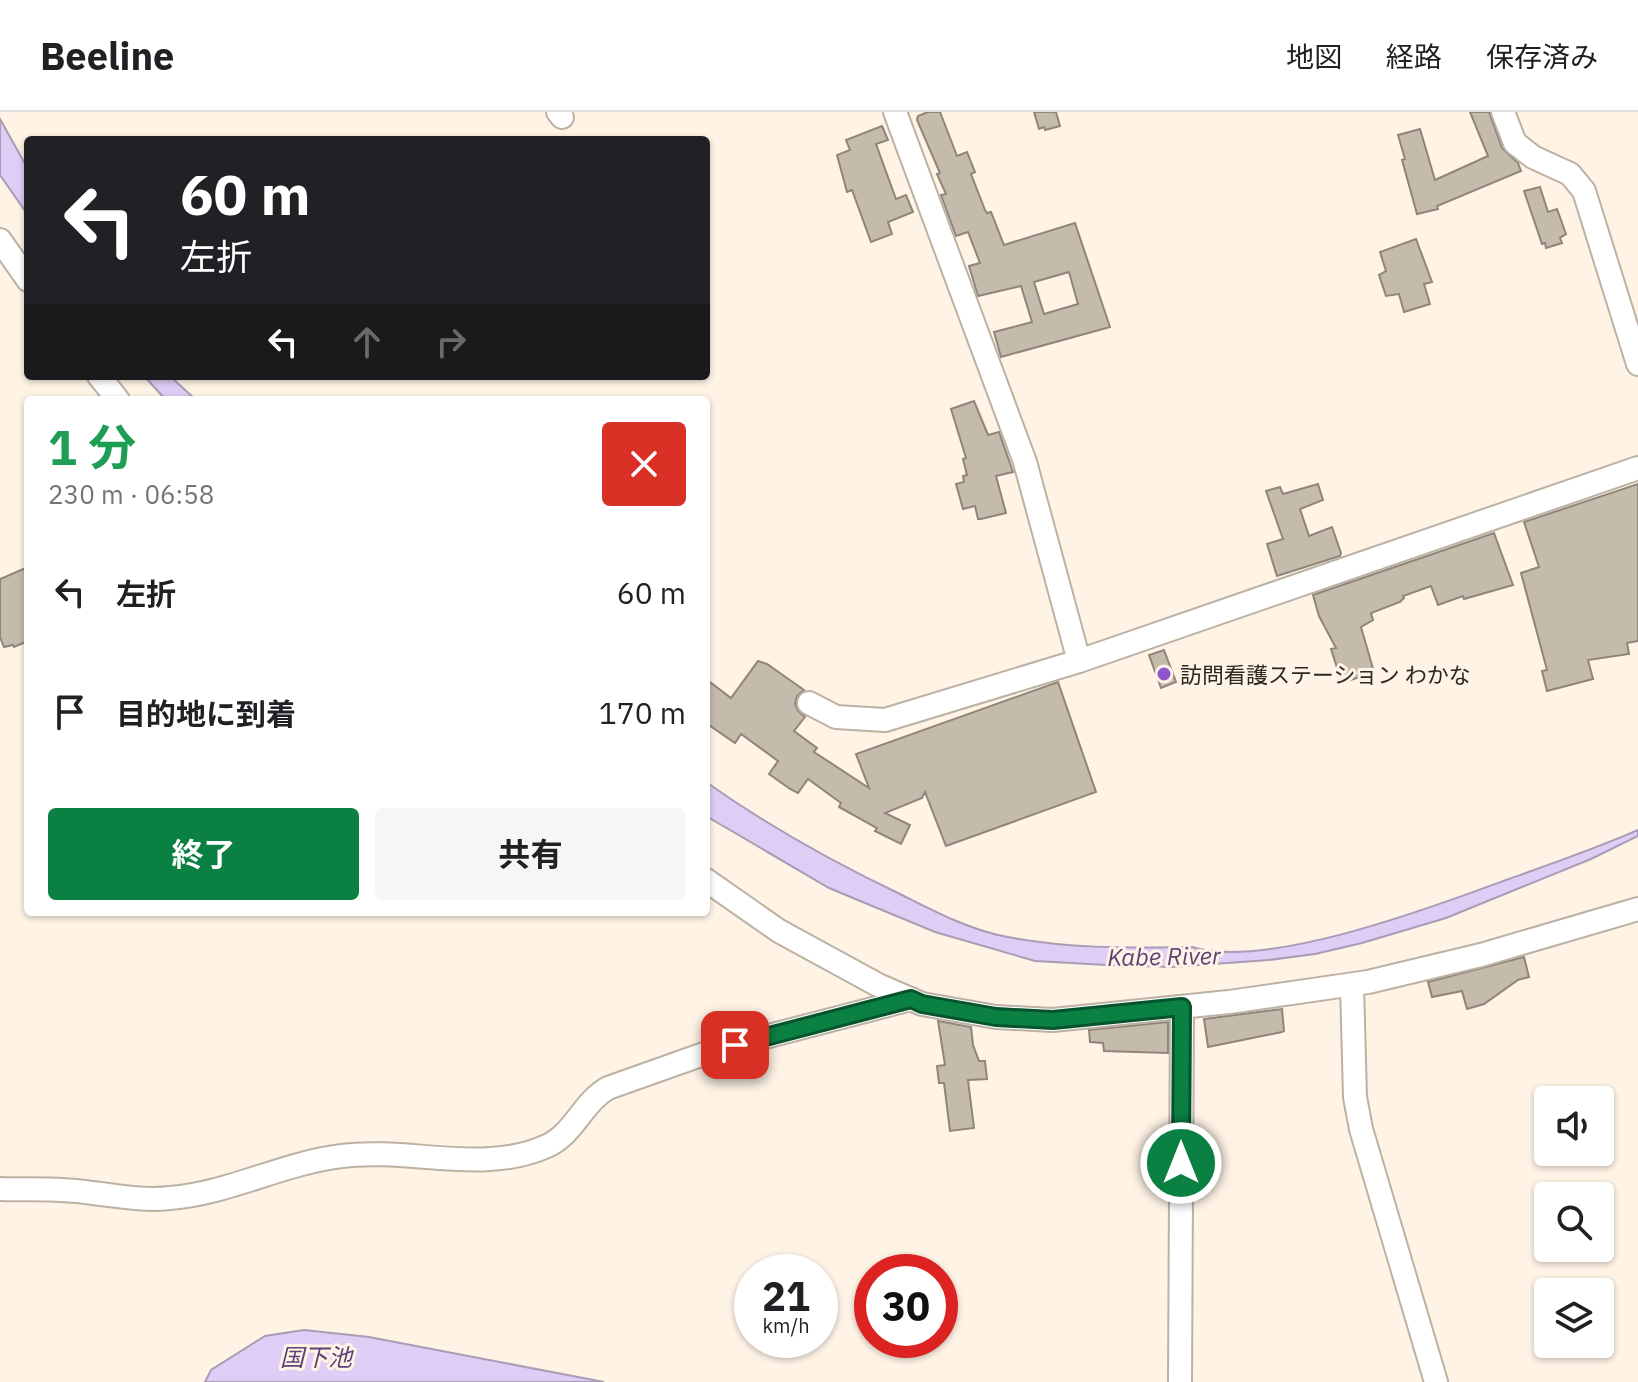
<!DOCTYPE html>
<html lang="ja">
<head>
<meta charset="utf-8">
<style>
  :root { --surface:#fff; --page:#f6f6f6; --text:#202124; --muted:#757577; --line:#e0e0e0; --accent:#0b8043 }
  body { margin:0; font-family:"IBM Plex Sans","Noto Sans JP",sans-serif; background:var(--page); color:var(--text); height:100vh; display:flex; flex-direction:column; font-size:30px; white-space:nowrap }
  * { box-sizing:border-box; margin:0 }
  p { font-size:26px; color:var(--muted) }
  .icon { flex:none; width:44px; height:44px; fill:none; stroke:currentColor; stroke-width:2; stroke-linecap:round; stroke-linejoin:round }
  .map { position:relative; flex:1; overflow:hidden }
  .details { position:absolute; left:24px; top:284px; width:686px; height:520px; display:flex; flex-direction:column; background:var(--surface); border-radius:8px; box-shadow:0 2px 6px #0004 }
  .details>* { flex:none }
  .banner { position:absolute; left:24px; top:24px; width:686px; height:244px; border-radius:8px; box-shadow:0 2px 6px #0004; background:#202124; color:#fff; overflow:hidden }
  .tools { position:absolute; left:1534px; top:974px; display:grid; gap:16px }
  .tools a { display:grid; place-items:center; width:80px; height:80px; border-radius:8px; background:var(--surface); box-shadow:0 2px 6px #0004; font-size:40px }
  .speed { position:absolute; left:734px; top:1142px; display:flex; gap:16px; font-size:40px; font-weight:700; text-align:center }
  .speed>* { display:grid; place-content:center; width:104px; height:104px; border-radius:50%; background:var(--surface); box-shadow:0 2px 6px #0004; line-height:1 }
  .speed small { font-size:20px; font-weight:400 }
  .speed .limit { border:12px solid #d22; background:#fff; color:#111 }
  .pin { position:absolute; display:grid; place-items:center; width:68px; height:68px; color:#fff; margin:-34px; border-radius:16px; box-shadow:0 4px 12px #0006 }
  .me { position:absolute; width:88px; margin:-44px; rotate:0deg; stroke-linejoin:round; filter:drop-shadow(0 0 6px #0008) }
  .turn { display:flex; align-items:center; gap:28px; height:168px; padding:0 24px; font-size:36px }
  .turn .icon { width:104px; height:104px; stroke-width:2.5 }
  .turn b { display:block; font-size:56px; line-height:68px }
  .lanes { display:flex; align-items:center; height:76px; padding:0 24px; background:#0003; justify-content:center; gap:40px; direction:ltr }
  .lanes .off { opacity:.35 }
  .round { display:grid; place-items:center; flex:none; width:84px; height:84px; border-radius:8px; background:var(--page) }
  .headline { display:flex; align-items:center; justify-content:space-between; height:136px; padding:0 24px }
  h1 { font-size:48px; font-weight:700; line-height:60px; color:#1e9e55 }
  .action { display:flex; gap:16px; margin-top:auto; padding:16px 24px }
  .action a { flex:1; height:92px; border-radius:8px; background:var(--accent); color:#fff; font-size:32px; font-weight:700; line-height:92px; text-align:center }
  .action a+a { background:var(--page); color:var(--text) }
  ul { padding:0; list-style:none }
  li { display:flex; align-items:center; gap:24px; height:120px; padding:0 24px }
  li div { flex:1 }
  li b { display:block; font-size:30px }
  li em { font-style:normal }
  header { display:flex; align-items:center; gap:48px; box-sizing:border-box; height:112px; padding:0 40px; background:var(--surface); border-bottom:2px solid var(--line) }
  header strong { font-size:38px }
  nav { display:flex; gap:44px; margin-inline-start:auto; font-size:28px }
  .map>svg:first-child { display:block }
</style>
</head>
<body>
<header>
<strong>Beeline</strong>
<nav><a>地図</a><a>経路</a><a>保存済み</a></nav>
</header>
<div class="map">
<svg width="1638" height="1270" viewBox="0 0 1638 1270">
  <rect width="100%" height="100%" fill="#fef3e5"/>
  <g fill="#decdf4" stroke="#a99cb5" stroke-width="2">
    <polygon points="0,7 28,57 28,103 0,63"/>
    <polygon points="144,264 170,264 196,288 166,288"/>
    <path d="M706 670C768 714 833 750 902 783 932 798 964 815 998 823 1062 837 1127 836 1192 835 1266 858 1433 795 1506 768 1551 752 1595 737 1638 718V724L1591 747 1446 806 1362 831 1315 842 1269 848 1172 855 1107 853 1035 849 935 820 829 776 706 704Z"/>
    <polygon points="304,1218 369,1225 604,1270 205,1270 211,1258 265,1224"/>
  </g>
  <g fill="#c5bbad" stroke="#8f8578" stroke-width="2" fill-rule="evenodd">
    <path d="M928 0H940L957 44 967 40 975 60 971 62 985 98 987 101 991 100 1004 133 1075 111 1110 215 1001 245 994 220 1032 210 1021 174 978 184 969 154 980 151 968 120 956 124 941 83 946 82 937 62 940 61 917 8 918 4ZM1069 160 1078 192 1044 202 1034 170Z"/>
    <polygon points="1034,0 1056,0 1060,14 1045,18 1044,15 1039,17"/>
    <polygon points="1470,0 1489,0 1502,36 1518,51 1521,59 1437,94 1438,97 1417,102 1402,48 1405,47 1398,23 1420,17 1435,68 1488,44"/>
    <polygon points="882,14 888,28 876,32 896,87 906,83 913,100 888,110 892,122 871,130 852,78 847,80 837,43 850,38 846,28"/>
    <polygon points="1540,75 1548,100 1557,97 1566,122 1560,126 1562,131 1546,136 1545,131 1542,132 1524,79"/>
    <polygon points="1416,127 1432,170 1424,172 1430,192 1404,200 1399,182 1386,184 1379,163 1386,159 1380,140"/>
    <polygon points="974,289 988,323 999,320 1013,360 996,364 1006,401 981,407 978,407 975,394 963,397 956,372 964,370 963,364 967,363 963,347 966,346 951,297"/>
    <polygon points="1318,372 1323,388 1300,397 1309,424 1332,415 1341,441 1340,444 1277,464 1267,432 1283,427 1266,379 1280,375 1283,382"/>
    <polygon points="1638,372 1638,529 1627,531 1629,542 1588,548 1593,567 1547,579 1542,559 1547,558 1521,461 1539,455 1524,410"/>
    <polygon points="1494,421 1513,473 1464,487 1463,484 1438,493 1431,474 1403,484 1404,486 1400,490 1371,501 1373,508 1361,515 1374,560 1342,571 1331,537 1336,536 1319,504 1313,483"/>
    <polygon points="28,455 28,529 14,535 13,533 4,535 0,525 0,467"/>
    <polygon points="1164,538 1176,570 1161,576 1149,543"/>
    <polygon points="758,549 767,552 804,578 797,584 795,592 798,599 805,605 794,619 817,636 814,640 869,676 856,642 1058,570 1096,680 946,734 925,680 922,686 885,701 910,713 901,732 875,719 877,716 839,695 841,691 808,667 798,681 790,677 769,662 778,649 741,622 735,631 706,611 706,567 731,586"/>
    <polygon points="1524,845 1529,865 1518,868 1484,892 1467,897 1462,879 1432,885 1428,870"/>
    <polygon points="1282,897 1284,919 1282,920 1208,935 1204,907"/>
    <polygon points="938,909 971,915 973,933 979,949 985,949 987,967 968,968 974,1016 950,1019 944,971 939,971 937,954 945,953"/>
    <polygon points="1168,910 1168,941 1104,939 1103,931 1090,930 1089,918"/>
  </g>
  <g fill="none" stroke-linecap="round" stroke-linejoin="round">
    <g stroke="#bcb2a4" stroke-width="26">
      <g id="minor">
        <polyline points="558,0 562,5"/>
        <polyline points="895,0 1025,350 1079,549 1638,356"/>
        <polyline points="1503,0 1515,31 1533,45 1570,62 1584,79 1638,252"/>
        <polyline points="0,128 28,168"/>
        <polyline points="99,264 118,288"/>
        <polyline points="809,591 836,605 885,608 1079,549"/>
        <polyline points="706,768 779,819 878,873 922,892 996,905 1053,908 1229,890 1368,870 1481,843 1638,797"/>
        <polyline points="1352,873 1355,985 1361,1017 1436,1270"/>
        <path d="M0 1077C30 1078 62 1076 92 1081 118 1084 144 1089 170 1086 230 1081 283 1051 342 1044 409 1035 484 1063 547 1034 574 1022 583 990 608 976L715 938 911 887"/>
        <polyline points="1180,1270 1182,895"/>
      </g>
    </g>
    <use href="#minor" stroke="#fff" stroke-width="22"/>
  </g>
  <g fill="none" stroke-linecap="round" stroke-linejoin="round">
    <g stroke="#07532c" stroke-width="20">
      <polyline id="route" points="735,933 911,887 922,892 996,905 1053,908 1182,895 1181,1051"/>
    </g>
    <use href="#route" stroke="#0b8043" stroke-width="14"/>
  </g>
  <circle fill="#9154ca" stroke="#fef3e5" stroke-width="3" cx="1164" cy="562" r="8"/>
  <g text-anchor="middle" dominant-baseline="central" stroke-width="6" stroke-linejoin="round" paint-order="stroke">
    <g font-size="22" fill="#2c2822" stroke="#fef3e5" text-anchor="start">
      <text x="1180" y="562">訪問看護ステーション わかな</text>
    </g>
    <g font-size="24" font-style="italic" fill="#5c4376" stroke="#fef3e5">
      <text transform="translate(1164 844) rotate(-1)">Kabe River</text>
      <text x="316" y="1245">国下池</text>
    </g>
  </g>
</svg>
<div class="tools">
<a><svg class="icon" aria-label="sound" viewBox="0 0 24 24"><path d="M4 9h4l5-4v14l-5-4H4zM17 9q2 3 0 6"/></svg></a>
<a><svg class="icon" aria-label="search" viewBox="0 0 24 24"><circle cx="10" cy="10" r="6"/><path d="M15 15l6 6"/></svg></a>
<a><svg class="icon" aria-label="layers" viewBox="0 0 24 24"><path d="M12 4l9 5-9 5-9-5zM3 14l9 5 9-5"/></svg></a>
</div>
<div class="speed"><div>21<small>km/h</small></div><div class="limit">30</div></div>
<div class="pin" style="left:735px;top:933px;background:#d93025"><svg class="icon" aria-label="arrive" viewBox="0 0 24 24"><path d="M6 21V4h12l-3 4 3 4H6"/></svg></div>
<svg class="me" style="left:1181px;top:1051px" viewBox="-20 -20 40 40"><circle r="17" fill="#0b8043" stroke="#fff" stroke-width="3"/><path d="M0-11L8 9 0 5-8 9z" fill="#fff"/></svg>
<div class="banner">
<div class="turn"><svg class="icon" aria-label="left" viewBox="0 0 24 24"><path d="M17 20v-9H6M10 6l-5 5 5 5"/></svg><div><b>60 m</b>左折</div></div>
<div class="lanes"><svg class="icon" aria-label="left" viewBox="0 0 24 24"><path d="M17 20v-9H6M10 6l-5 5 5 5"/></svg><svg class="icon off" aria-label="ahead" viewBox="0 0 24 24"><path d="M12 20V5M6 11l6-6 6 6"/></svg><svg class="icon off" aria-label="right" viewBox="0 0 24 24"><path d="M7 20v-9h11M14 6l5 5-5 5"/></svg></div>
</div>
<section class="details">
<div class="headline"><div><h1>1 分</h1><p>230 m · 06:58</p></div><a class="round" style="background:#d93025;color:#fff"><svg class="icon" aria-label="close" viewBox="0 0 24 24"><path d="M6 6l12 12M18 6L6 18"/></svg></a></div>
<ul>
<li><svg class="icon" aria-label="left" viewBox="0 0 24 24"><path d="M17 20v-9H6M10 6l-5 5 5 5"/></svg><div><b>左折</b></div><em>60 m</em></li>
<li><svg class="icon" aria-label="arrive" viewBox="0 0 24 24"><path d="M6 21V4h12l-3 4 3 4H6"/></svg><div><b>目的地に到着</b></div><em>170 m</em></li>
</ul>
<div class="action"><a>終了</a><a>共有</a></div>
</section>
</div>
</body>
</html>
